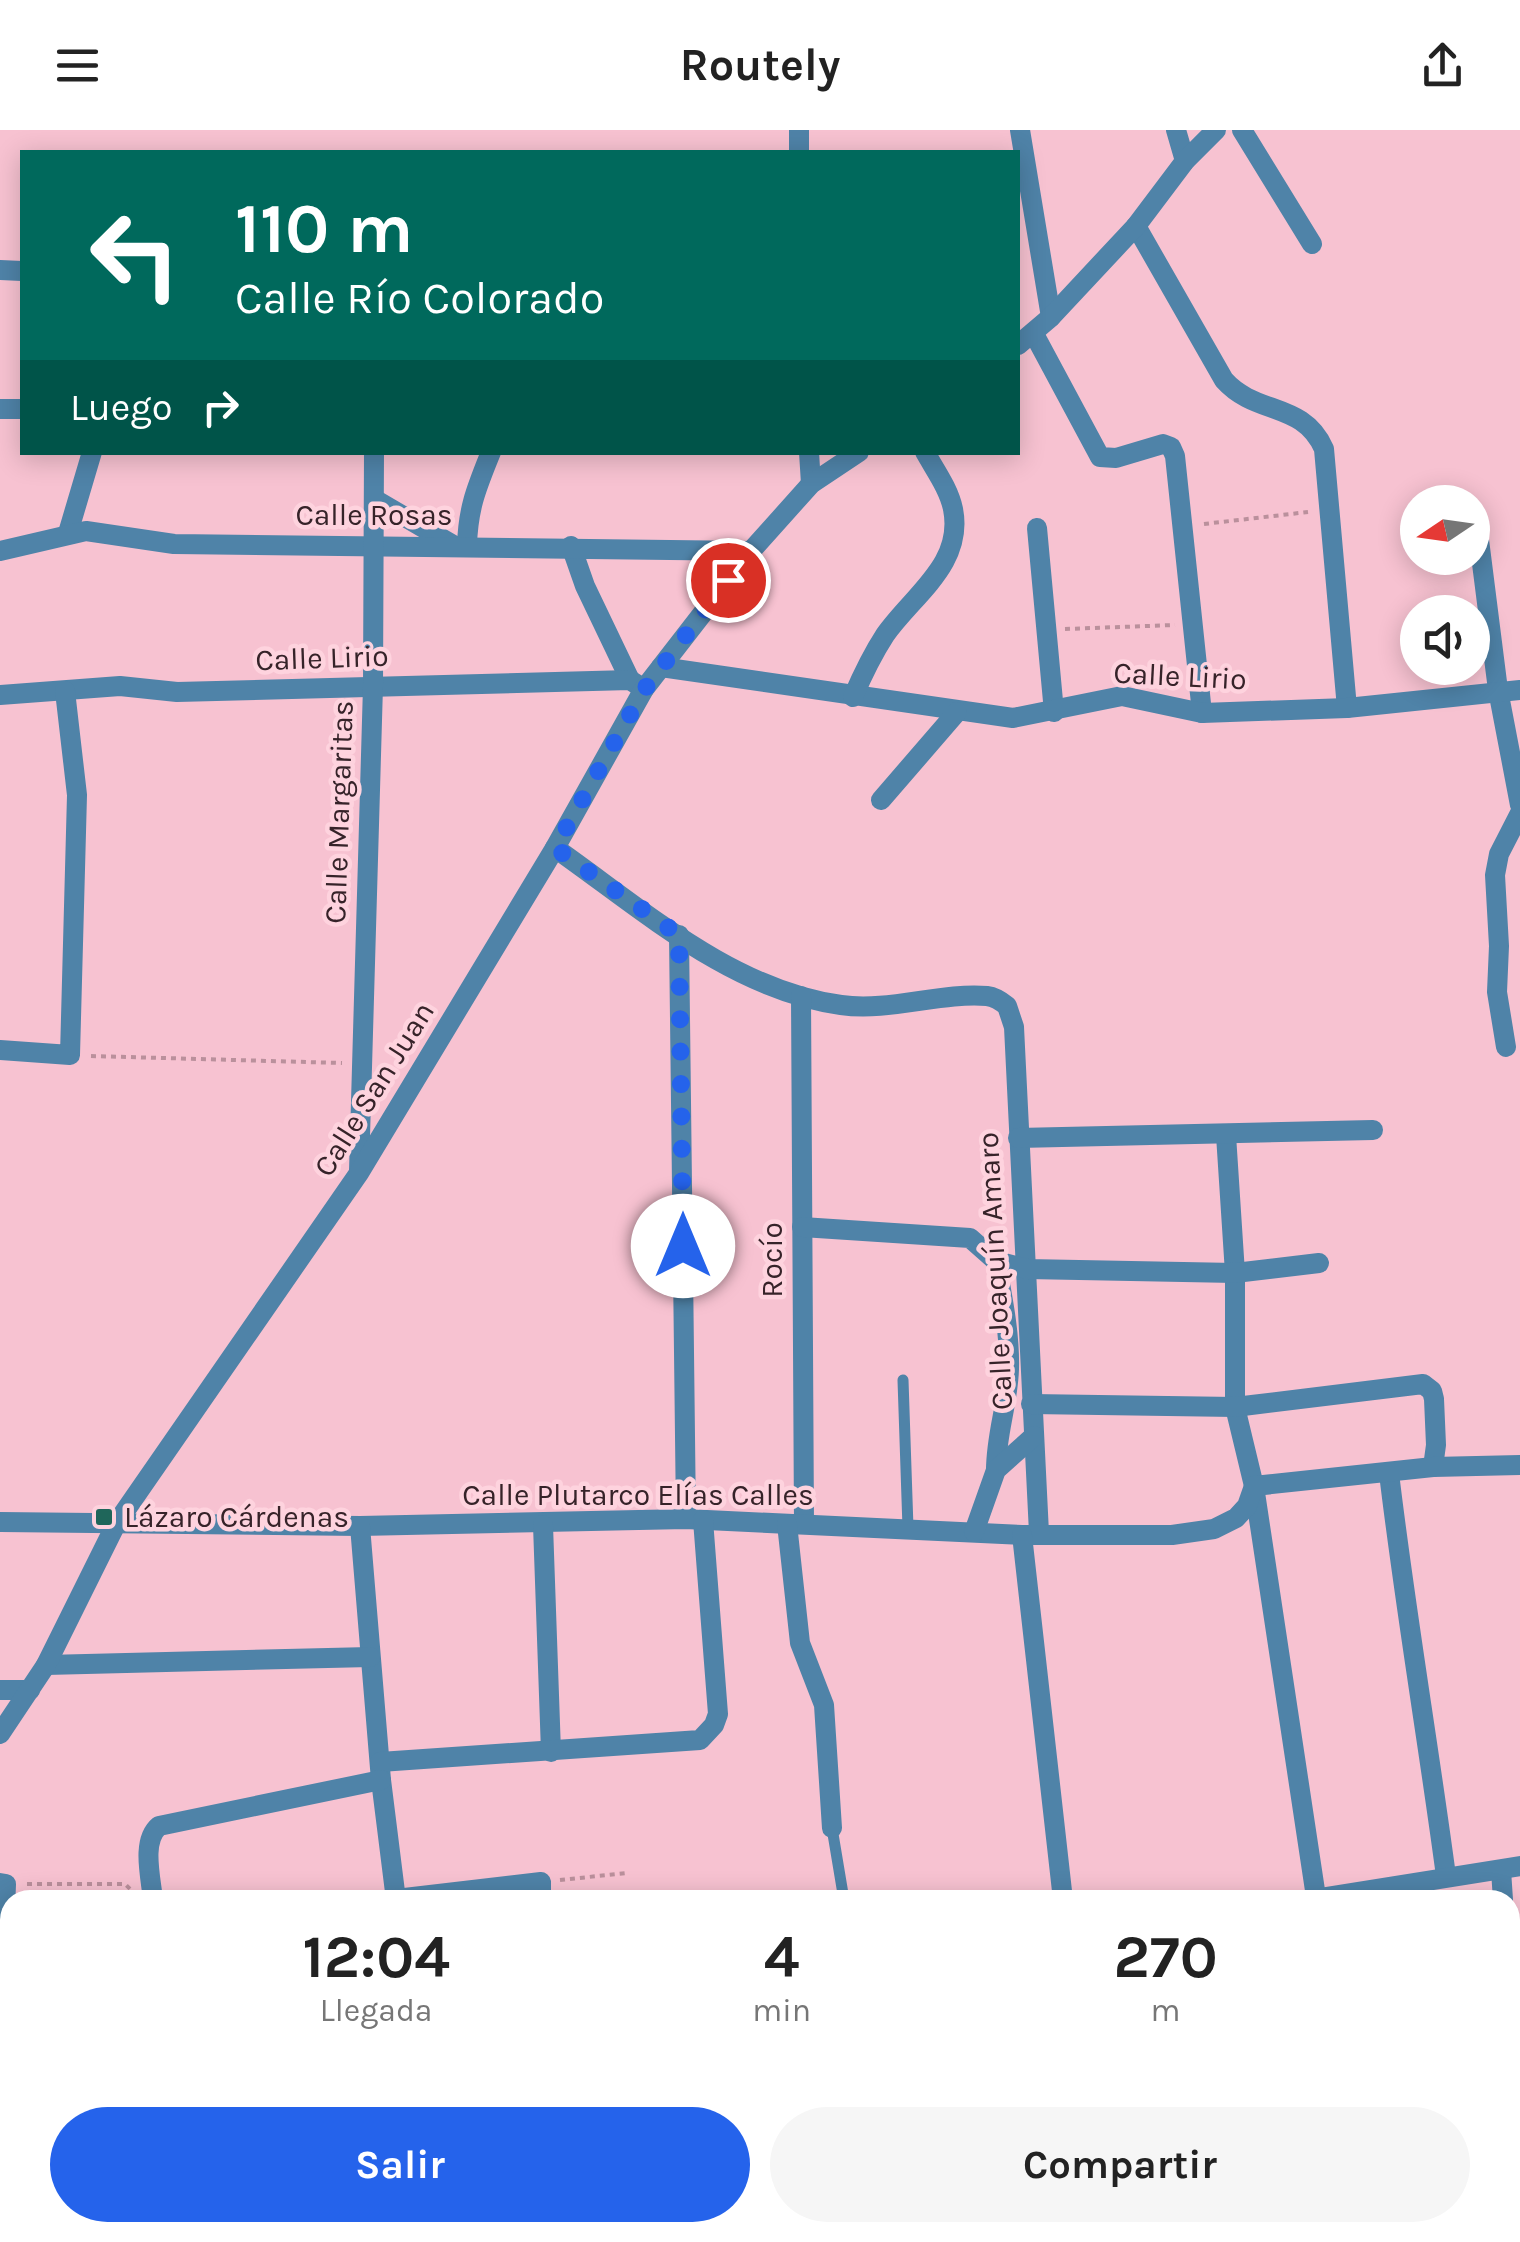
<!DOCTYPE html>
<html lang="es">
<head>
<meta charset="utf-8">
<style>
  :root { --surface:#fff; --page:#f6f6f6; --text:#222; --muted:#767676; --accent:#2563eb }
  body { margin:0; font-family:Karla,sans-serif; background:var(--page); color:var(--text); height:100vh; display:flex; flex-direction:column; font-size:38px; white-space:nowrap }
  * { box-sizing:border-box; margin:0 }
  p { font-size:32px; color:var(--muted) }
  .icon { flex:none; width:55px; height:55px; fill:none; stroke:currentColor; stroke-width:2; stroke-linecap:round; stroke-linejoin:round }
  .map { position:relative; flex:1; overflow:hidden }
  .side { position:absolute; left:0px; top:1760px; width:1520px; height:352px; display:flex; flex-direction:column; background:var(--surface); border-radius:30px 30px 0 0; box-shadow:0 5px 25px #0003 }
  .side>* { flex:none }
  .hud { position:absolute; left:20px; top:20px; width:1000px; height:305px; border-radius:0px; box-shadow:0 5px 25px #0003; background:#00695c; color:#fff; overflow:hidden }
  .needle { width:65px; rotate:257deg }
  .controls { position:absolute; left:1400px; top:355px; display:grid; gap:20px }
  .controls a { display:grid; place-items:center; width:90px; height:90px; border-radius:50%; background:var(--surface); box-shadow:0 5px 25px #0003; font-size:50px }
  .pin { position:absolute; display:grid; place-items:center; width:85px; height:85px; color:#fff; margin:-42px; border:5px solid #fff; border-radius:50%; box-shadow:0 2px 10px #0007 }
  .me { position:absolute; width:110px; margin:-55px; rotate:0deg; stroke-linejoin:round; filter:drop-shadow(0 0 8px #0008) }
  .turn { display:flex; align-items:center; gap:35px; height:210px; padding:0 50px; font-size:45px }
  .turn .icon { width:130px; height:130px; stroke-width:2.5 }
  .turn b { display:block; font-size:70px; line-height:85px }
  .then { display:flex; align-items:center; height:95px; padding:0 50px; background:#0003; gap:20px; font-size:38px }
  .eta { display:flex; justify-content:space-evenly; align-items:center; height:170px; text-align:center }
  .eta b { font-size:60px; font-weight:700; line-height:70px }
  .button { display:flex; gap:20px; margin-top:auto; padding:20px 50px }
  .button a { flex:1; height:115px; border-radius:60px; background:var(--accent); color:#fff; font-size:40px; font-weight:700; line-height:115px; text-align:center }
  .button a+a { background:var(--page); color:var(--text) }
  header { display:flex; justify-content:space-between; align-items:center; height:130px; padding:0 50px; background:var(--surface); font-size:45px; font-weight:700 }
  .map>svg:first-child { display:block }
</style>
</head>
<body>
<header><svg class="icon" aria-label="menu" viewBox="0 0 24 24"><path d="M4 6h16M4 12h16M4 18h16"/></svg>Routely<svg class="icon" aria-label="share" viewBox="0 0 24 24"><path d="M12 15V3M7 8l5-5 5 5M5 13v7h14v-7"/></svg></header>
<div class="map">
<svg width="1520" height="2112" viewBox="0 0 1520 2112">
  <rect width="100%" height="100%" fill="#f7c2d1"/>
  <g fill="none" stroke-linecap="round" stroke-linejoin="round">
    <g stroke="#ba909c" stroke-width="4" stroke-dasharray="5 5" stroke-linecap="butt">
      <polyline points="1204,394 1308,382"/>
      <polyline points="1065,499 1175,495"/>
      <polyline points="91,926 342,933"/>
      <polyline points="560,1750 627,1743"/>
      <polyline points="27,1754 125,1754 130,1759"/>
    </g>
    <g stroke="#4f83a8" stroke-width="11">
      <polyline points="903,1250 908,1398"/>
      <polyline points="832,1698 844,1770"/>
    </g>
    <g stroke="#4f83a8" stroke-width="20">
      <polyline points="799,0 799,22"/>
      <polyline points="1020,0 1051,187"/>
      <polyline points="1176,0 1185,31"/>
      <polyline points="1242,0 1312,114"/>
      <path d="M1136 96 1224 250C1256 286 1303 271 1324 319L1347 578"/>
      <polyline points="0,140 22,141"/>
      <polyline points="1034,204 1100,327 1116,328 1163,314 1171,317 1175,326 1202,583"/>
      <polyline points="1018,215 1051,187 1136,96 1185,31 1216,0"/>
      <polyline points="0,279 22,279"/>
      <polyline points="809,322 811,354"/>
      <polyline points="374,369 453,415"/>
      <polyline points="1477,394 1498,560 1520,675"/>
      <polyline points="1037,398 1054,582"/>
      <polyline points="68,403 92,322"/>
      <path d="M467 416C468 377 477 357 491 322"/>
      <polyline points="571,416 585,456 630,550"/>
      <polyline points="0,421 86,401 174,414 751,421"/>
      <polyline points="661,537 1013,588 1122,566 1202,583 1347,578 1520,560"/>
      <polyline points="0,565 120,556 177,562 630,550 644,559"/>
      <path d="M853 567C862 546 872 525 885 505 913 465 964 434 953 379 949 359 935 340 925 322"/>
      <polyline points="881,670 957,582"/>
      <path d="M555 718C642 779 732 860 841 875 889 882 941 862 987 866 995 867 1001 871 1007 876L1014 897 1039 1403"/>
      <polyline points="679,805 686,1389"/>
      <polyline points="801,866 804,1394"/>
      <polyline points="1506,917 1497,862 1499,816 1495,745 1499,724 1520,683"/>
      <polyline points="0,920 70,925 77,665 65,561"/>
      <polyline points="1226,1005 1235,1143 1235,1277 1254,1356 1316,1767"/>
      <polyline points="1018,1008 1373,1000"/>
      <polyline points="359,1041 373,556 374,322"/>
      <polyline points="802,1097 970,1108 996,1131 1027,1139 1235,1143 1319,1133"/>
      <polyline points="1031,1274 1235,1277 1423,1254 1432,1261 1434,1269 1436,1315 1433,1337"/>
      <path d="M996 1340C996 1304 1008 1274 1009 1239 1010 1203 1002 1166 996 1131"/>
      <path d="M1389 1343C1405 1478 1428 1611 1446 1746"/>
      <polyline points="0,1392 360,1396 686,1389 1022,1405 1172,1405 1214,1399 1236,1388 1247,1376 1254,1356 1433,1337 1520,1335"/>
      <polyline points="787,1394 800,1513 824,1575 832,1698"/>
      <polyline points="543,1395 551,1622"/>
      <polyline points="360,1396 381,1650 396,1770"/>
      <polyline points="974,1402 996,1340 1034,1306"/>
      <polyline points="1022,1405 1063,1770"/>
      <polyline points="46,1535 370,1527"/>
      <polyline points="0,1560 30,1560"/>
      <polyline points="0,1604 46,1535 116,1394 359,1043 555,718 644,559 751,421 811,354 859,322"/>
      <polyline points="380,1632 700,1610 714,1595 718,1584 703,1390"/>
      <polyline points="1501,1740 1503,1770"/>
      <polyline points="0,1753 6,1754 0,1911"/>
      <polyline points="396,1769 541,1752 541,1770"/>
      <path d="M153 1770C151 1748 141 1711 159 1696L381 1650"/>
      <polyline points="1307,1770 1520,1736"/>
      <polyline points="1510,1856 1520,1937"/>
      <polyline points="1510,2011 1520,2008"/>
      <polyline points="429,2102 430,2112"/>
      <polyline points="546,2102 549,2112"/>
      <polyline points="806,2102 806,2112"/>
      <polyline points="1082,2102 1083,2112"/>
      <polyline points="133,2112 133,2102"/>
      <polyline points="591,2112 625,2102"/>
      <polyline points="1110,2112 1126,2102"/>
    </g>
  </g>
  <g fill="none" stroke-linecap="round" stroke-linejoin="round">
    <polyline stroke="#2563eb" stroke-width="18" stroke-dasharray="0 32.4" points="683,1116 679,805 555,718 644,560 728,450"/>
  </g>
  <rect fill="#1f665a" stroke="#fed3de" stroke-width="4" x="94" y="1377" width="20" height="20" rx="5"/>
  <g text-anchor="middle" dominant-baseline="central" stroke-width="9" stroke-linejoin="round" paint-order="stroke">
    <g font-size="30" fill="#362329" stroke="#fed3de">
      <text x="374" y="385">Calle Rosas</text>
      <text transform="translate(322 528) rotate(-2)">Calle Lirio</text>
      <text transform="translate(1180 546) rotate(3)">Calle Lirio</text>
      <text transform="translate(339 682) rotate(-88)">Calle Margaritas</text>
      <text transform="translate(374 959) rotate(-58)">Calle San Juan</text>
      <text transform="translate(772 1130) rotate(-90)">Rocío</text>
      <text transform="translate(995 1141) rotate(-93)">Calle Joaquín Amaro</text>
      <text x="638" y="1365">Calle Plutarco Elías Calles</text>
    </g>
    <g font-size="30" fill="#362329" stroke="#fed3de" text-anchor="start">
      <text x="124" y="1387">Lázaro Cárdenas</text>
    </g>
  </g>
</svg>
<div class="controls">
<a><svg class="needle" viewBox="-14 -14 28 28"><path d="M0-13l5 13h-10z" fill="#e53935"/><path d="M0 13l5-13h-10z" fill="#767676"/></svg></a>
<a><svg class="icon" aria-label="sound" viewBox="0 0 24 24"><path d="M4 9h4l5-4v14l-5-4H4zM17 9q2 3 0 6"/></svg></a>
</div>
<div class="pin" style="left:728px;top:450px;background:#d93025"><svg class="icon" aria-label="arrive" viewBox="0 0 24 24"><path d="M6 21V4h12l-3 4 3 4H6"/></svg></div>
<svg class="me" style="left:683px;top:1116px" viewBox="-20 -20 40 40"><circle r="19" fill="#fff"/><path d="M0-13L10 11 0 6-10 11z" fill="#2563eb"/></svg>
<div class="hud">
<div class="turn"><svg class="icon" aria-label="left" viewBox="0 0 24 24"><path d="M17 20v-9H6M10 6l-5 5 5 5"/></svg><div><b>110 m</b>Calle Río Colorado</div></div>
<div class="then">Luego<svg class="icon" aria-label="right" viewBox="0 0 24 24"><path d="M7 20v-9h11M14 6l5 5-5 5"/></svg></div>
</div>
<section class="side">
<div class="eta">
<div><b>12:04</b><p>Llegada</p></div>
<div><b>4</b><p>min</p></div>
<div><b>270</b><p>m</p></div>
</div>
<div class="button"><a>Salir</a><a>Compartir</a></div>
</section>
</div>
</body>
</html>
